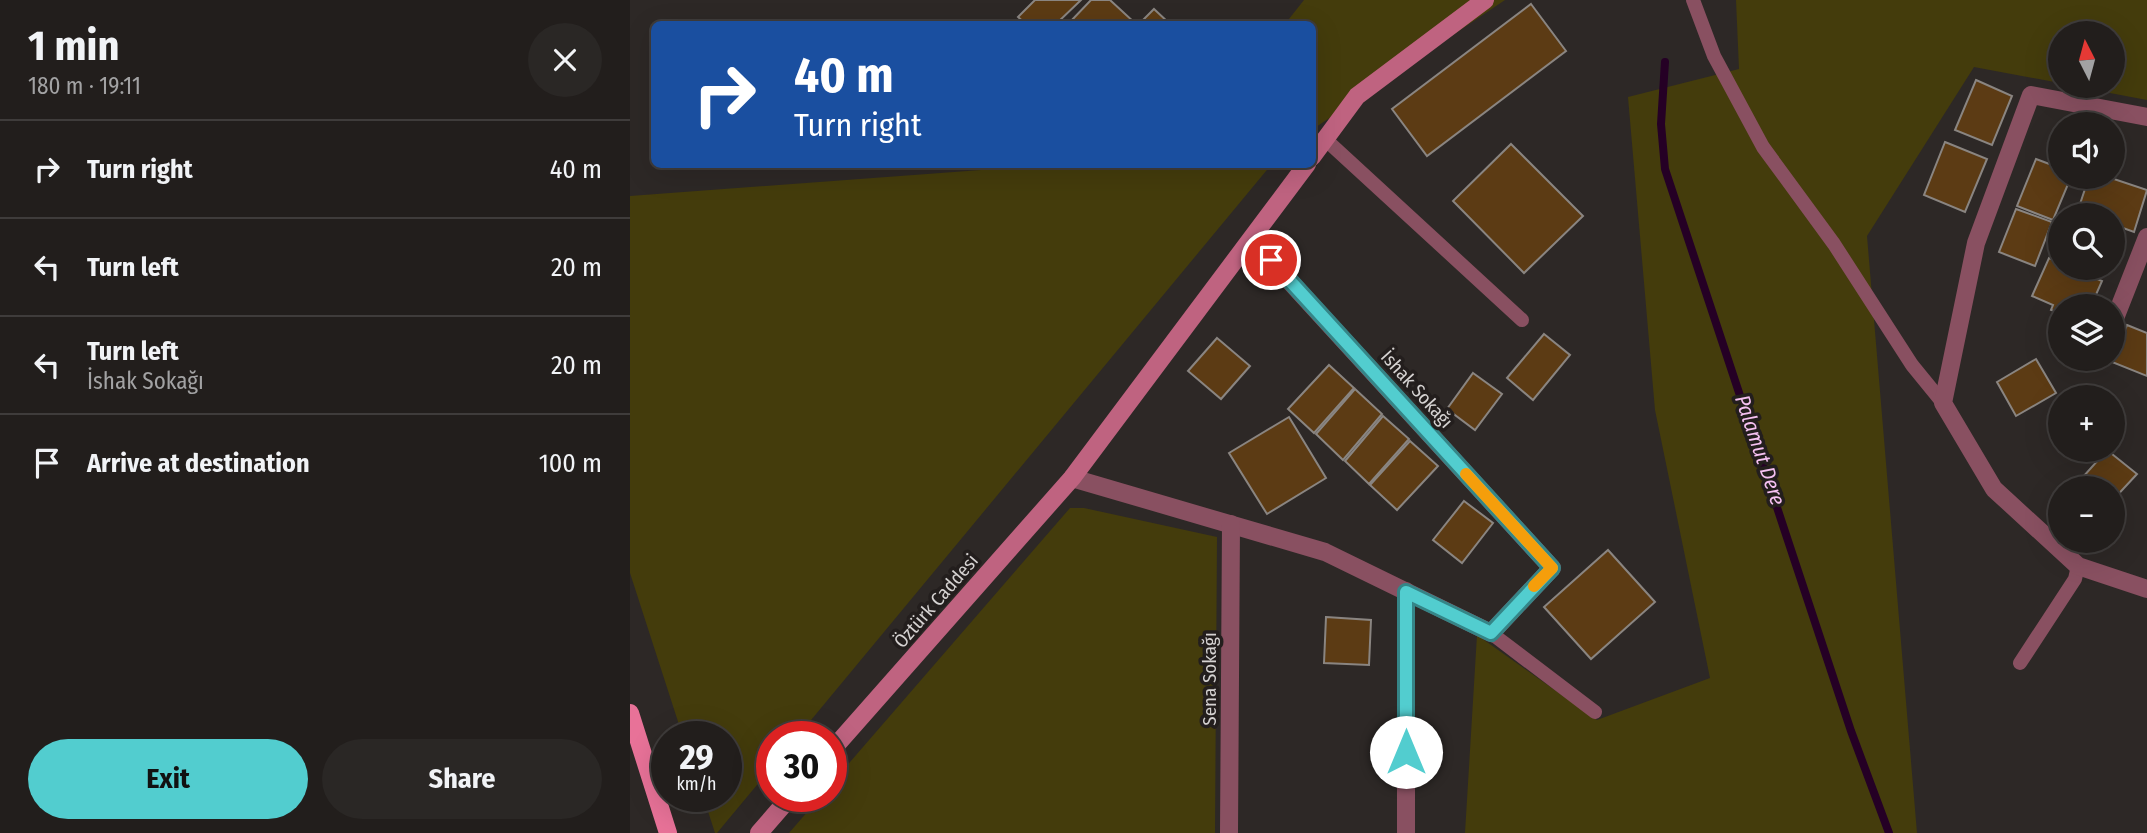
<!DOCTYPE html>
<html lang="en">
<head>
<meta charset="utf-8">
<style>
  :root { --surface:#221e1c; --page:#2a2725; --text:#f1f3f6; --muted:#a2a2a3; --line:#3f3c3b; --accent:#52cdcf }
  body { margin:0; font-family:"Fira Sans Condensed",sans-serif; background:var(--page); color:var(--text); height:100vh; display:flex; flex-direction:column; font-size:26px; white-space:nowrap }
  * { box-sizing:border-box; margin:0 }
  p { font-size:23px; color:var(--muted) }
  .icon { flex:none; width:38px; height:38px; fill:none; stroke:currentColor; stroke-width:2; stroke-linecap:round; stroke-linejoin:round }
  .map { position:relative; flex:1; overflow:hidden }
  .side { display:flex; flex-direction:column; background:var(--surface); width:630px }
  .side>* { flex:none }
  .guide { position:absolute; left:21px; top:21px; width:665px; height:147px; border-radius:10px; box-shadow:0 7px 28px #0002,0 0 0 2px var(--line); background:#1a4fa0; color:#fff; overflow:hidden }
  .needle { width:46px; rotate:354deg }
  .tools { position:absolute; left:1418px; top:21px; display:grid; gap:14px }
  .tools a { display:grid; place-items:center; width:77px; height:77px; border-radius:50%; background:var(--surface); box-shadow:0 7px 28px #0002,0 0 0 2px var(--line); font-size:35px }
  .speed { position:absolute; left:21px; top:721px; display:flex; gap:14px; font-size:35px; font-weight:700; text-align:center }
  .speed>* { display:grid; place-content:center; width:91px; height:91px; border-radius:50%; background:var(--surface); box-shadow:0 7px 28px #0002,0 0 0 2px var(--line); line-height:1 }
  .speed small { font-size:18px; font-weight:400 }
  .speed .limit { border:10px solid #d22; background:#fff; color:#111 }
  .pin { position:absolute; display:grid; place-items:center; width:60px; height:60px; color:#fff; margin:-30px; border:4px solid #fff; border-radius:50%; box-shadow:0 2px 7px #0007 }
  .me { position:absolute; width:77px; margin:-38px; rotate:0deg; stroke-linejoin:round; filter:drop-shadow(0 0 5px #0008) }
  .turn { display:flex; align-items:center; gap:24px; height:147px; padding:0 28px; font-size:32px }
  .turn .icon { width:91px; height:91px; stroke-width:2.5 }
  .turn b { display:block; font-size:49px; line-height:60px }
  .round { display:grid; place-items:center; flex:none; width:74px; height:74px; border-radius:37px; background:var(--page) }
  .head { display:flex; align-items:center; justify-content:space-between; height:119px; padding:0 28px }
  h1 { font-size:42px; font-weight:700; line-height:52px }
  .button { display:flex; gap:14px; margin-top:auto; padding:14px 28px }
  .button a { flex:1; height:80px; border-radius:42px; background:var(--accent); color:#111; font-size:28px; font-weight:700; line-height:80px; text-align:center }
  .button a+a { background:var(--page); color:var(--text) }
  ul { padding:0; list-style:none }
  li { display:flex; align-items:center; gap:21px; height:98px; padding:0 28px; border-top:2px solid var(--line) }
  li div { flex:1 }
  li b { display:block; font-size:26px }
  li em { font-style:normal }
  main { display:flex; flex:1; min-height:0 }
  .map>svg:first-child { display:block }
</style>
</head>
<body>
<main>
<section class="side">
<div class="head"><div><h1>1 min</h1><p>180 m · 19:11</p></div><a class="round"><svg class="icon" aria-label="close" viewBox="0 0 24 24"><path d="M6 6l12 12M18 6L6 18"/></svg></a></div>
<ul>
<li><svg class="icon" aria-label="right" viewBox="0 0 24 24"><path d="M7 20v-9h11M14 6l5 5-5 5"/></svg><div><b>Turn right</b></div><em>40 m</em></li>
<li><svg class="icon" aria-label="left" viewBox="0 0 24 24"><path d="M17 20v-9H6M10 6l-5 5 5 5"/></svg><div><b>Turn left</b></div><em>20 m</em></li>
<li><svg class="icon" aria-label="left" viewBox="0 0 24 24"><path d="M17 20v-9H6M10 6l-5 5 5 5"/></svg><div><b>Turn left</b><p>İshak Sokağı</p></div><em>20 m</em></li>
<li><svg class="icon" aria-label="arrive" viewBox="0 0 24 24"><path d="M6 21V4h12l-3 4 3 4H6"/></svg><div><b>Arrive at destination</b></div><em>100 m</em></li>
</ul>
<div class="button"><a>Exit</a><a>Share</a></div>
</section>
<div class="map">
<svg width="1517" height="833" viewBox="0 0 1517 833">
  <rect width="100%" height="100%" fill="#2d2826"/>
  <g fill="#443c0c">
    <polygon points="674,0 875,0 683,129 682,24 655,24"/>
    <polygon points="1106,0 1517,0 1517,100 1443,86 1482,86 1482,33 1430,33 1430,83 1344,67 1237,236 1287,833 835,833 847,635 967,720 1080,678 1025,410 998,97 1109,69"/>
    <polygon points="417,165 641,165 167,737 142,737 142,767 87,833 85,833 73,796 96,796 96,737 53,737 0,573 0,196"/>
    <polygon points="440,508 454,508 587,537 585,833 159,833 191,796 201,796 201,784"/>
  </g>
  <g fill="none" stroke-linecap="round" stroke-linejoin="round">
    <polyline stroke="#250025" stroke-width="8" points="1035,62 1031,124 1035,169 1221,731 1259,833"/>
  </g>
  <g fill="#5c3b14" stroke="#8a8581" stroke-width="2">
    <polygon points="405,0 451,0 426,24 396,24 388,17"/>
    <polygon points="461,0 480,0 506,24 441,24 439,23"/>
    <polygon points="901,4 936,51 797,156 762,109"/>
    <polygon points="524,9 540,24 509,24"/>
    <polygon points="1346,80 1382,96 1362,145 1325,130"/>
    <polygon points="1315,142 1357,159 1335,212 1294,195"/>
    <polygon points="881,144 953,216 894,273 823,201"/>
    <polygon points="1406,159 1430,168 1430,177 1441,177 1423,220 1387,206"/>
    <polygon points="1459,177 1478,177 1517,190 1504,232 1482,224 1482,215 1455,215 1447,213"/>
    <polygon points="1386,209 1422,222 1405,266 1369,252"/>
    <polygon points="1419,258 1430,263 1430,268 1442,268 1472,281 1461,306 1430,306 1430,313 1421,310 1423,305 1402,296"/>
    <polygon points="1497,325 1517,333 1517,376 1482,362"/>
    <polygon points="914,334 940,355 903,400 877,378"/>
    <polygon points="587,338 620,366 591,399 558,371"/>
    <polygon points="1406,359 1426,393 1386,416 1367,382"/>
    <polygon points="699,365 724,388 684,433 658,409"/>
    <polygon points="843,373 872,394 845,430 817,409"/>
    <polygon points="725,389 752,414 713,460 686,434"/>
    <polygon points="753,416 779,439 739,484 715,461"/>
    <polygon points="659,417 696,478 637,514 599,453"/>
    <polygon points="780,441 808,466 767,510 740,485"/>
    <polygon points="1477,450 1507,474 1482,501 1482,488 1446,488 1444,487"/>
    <polygon points="834,501 863,523 832,563 803,540"/>
    <polygon points="978,550 1025,602 961,659 914,607"/>
    <polygon points="696,617 741,620 739,665 694,663"/>
  </g>
  <g fill="none" stroke-linecap="round" stroke-linejoin="round">
    <g stroke="#895061" stroke-width="14">
      <polyline points="1063,0 1084,56 1133,147 1204,244 1282,365 1313,403"/>
      <polyline points="695,139 892,320"/>
      <polyline points="861,633 965,712"/>
      <polyline points="1390,663 1445,579 1448,566"/>
    </g>
    <g stroke="#895061" stroke-width="18">
      <polyline points="1517,117 1401,95 1346,243 1313,403 1364,489 1448,566 1517,589"/>
      <polyline points="1482,326 1517,237"/>
      <polyline points="442,478 695,552 861,633 922,568 622,240"/>
      <polyline points="599,833 601,524"/>
      <polyline points="776,833 776,591"/>
    </g>
    <g stroke="#bf6380" stroke-width="18">
      <polyline points="682,157 727,96 855,0"/>
      <polyline points="201,751 442,478 677,164"/>
      <polyline points="129,833 161,796"/>
    </g>
    <polyline stroke="#e87298" stroke-width="18" points="0,713 38,833"/>
  </g>
  <g fill="none" stroke-linecap="round" stroke-linejoin="round">
    <g stroke="#358587" stroke-width="18">
      <polyline id="route" points="641,260 922,568 861,633 776,592 776,752"/>
    </g>
    <use href="#route" stroke="#52cdcf" stroke-width="12"/>
    <polyline stroke="#f59e0b" stroke-width="12" points="836,474 922,568 904,586"/>
  </g>
  <g text-anchor="middle" dominant-baseline="central" stroke-width="7" stroke-linejoin="round" paint-order="stroke">
    <g font-size="19" fill="#d5d2d1" stroke="#231e1d">
      <text transform="translate(787 389) rotate(48)">İshak Sokağı</text>
      <text transform="translate(306 601) rotate(-49)">Öztürk Caddesi</text>
      <text transform="translate(579 679) rotate(-90)">Sena Sokağı</text>
    </g>
    <g font-size="21" font-style="italic" fill="#f6c1f2" stroke="#231e1d">
      <text transform="translate(1130 450) rotate(71)">Palamut Dere</text>
    </g>
  </g>
</svg>
<div class="tools">
<a><svg class="needle" viewBox="-14 -14 28 28"><path d="M0-13l5 13h-10z" fill="#e53935"/><path d="M0 13l5-13h-10z" fill="#a2a2a3"/></svg></a>
<a><svg class="icon" aria-label="sound" viewBox="0 0 24 24"><path d="M4 9h4l5-4v14l-5-4H4zM17 9q2 3 0 6"/></svg></a>
<a><svg class="icon" aria-label="search" viewBox="0 0 24 24"><circle cx="10" cy="10" r="6"/><path d="M15 15l6 6"/></svg></a>
<a><svg class="icon" aria-label="layers" viewBox="0 0 24 24"><path d="M12 4l9 5-9 5-9-5zM3 14l9 5 9-5"/></svg></a>
<a>+</a>
<a>−</a>
</div>
<div class="speed"><div>29<small>km/h</small></div><div class="limit">30</div></div>
<div class="pin" style="left:641px;top:260px;background:#d93025"><svg class="icon" aria-label="arrive" viewBox="0 0 24 24"><path d="M6 21V4h12l-3 4 3 4H6"/></svg></div>
<svg class="me" style="left:776px;top:752px" viewBox="-20 -20 40 40"><circle r="19" fill="#fff"/><path d="M0-13L10 11 0 6-10 11z" fill="#52cdcf"/></svg>
<div class="guide">
<div class="turn"><svg class="icon" aria-label="right" viewBox="0 0 24 24"><path d="M7 20v-9h11M14 6l5 5-5 5"/></svg><div><b>40 m</b>Turn right</div></div>
</div>
</div>
</main>
</body>
</html>
